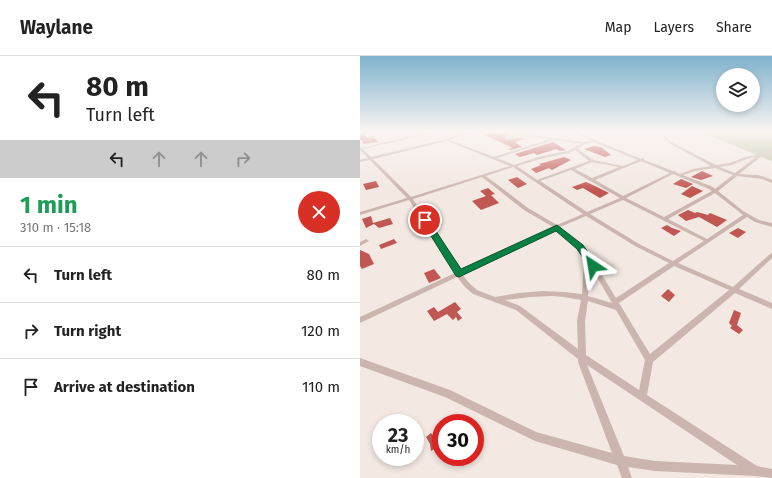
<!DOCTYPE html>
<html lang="en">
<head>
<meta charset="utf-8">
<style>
  :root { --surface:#fff; --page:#f6f6f6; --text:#222; --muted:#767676; --line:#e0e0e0 }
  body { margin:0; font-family:"Fira Sans",sans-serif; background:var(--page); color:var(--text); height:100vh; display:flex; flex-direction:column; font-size:15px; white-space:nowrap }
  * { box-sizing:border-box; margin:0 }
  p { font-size:13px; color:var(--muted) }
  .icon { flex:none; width:22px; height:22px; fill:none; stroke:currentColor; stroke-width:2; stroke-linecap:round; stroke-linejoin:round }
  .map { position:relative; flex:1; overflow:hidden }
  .sheet { display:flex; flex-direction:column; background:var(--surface); width:360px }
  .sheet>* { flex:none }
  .banner { background:#fff; color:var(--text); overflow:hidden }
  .buttons { position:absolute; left:356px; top:12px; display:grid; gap:8px }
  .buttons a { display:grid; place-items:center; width:44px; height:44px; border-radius:50%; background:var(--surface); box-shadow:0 2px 6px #0003; font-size:20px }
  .speed { position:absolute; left:12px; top:358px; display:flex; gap:8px; font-size:20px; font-weight:700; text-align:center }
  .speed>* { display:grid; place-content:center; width:52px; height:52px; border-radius:50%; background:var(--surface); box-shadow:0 2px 6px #0003; line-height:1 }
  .speed small { font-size:10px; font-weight:400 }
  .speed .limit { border:6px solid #d22; background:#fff; color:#111 }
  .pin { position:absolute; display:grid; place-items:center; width:34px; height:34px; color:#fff; margin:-17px; border:2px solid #fff; border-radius:50%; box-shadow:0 1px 4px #0007 }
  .me { position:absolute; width:44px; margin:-22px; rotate:327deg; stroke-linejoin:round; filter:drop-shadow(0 0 3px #0008) }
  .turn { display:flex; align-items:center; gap:14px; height:84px; padding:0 20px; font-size:18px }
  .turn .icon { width:52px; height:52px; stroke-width:2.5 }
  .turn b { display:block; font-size:28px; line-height:34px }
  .lanes { display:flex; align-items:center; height:38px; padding:0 20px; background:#0003; justify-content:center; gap:20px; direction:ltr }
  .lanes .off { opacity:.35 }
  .round { display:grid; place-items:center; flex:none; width:42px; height:42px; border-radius:21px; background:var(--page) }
  .overview { display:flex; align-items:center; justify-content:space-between; height:68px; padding:0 20px }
  h1 { font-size:24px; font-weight:700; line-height:30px; color:#1e9e55 }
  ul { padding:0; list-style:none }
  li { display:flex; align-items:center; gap:12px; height:56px; padding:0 20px; border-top:1px solid var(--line) }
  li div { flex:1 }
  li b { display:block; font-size:15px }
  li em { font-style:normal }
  header { display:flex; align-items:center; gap:24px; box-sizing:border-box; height:56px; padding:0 20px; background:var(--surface); border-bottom:1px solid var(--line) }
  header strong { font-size:19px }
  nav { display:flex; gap:22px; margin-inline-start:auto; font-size:14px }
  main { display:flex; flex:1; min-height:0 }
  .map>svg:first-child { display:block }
</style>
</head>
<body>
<header>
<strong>Waylane</strong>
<nav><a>Map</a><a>Layers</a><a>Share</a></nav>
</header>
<main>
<section class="sheet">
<div class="banner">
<div class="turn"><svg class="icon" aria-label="left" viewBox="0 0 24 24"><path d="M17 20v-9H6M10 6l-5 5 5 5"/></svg><div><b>80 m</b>Turn left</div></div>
<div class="lanes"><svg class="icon" aria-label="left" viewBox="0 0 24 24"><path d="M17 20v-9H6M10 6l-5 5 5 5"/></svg><svg class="icon off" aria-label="ahead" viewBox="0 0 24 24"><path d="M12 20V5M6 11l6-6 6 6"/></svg><svg class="icon off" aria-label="ahead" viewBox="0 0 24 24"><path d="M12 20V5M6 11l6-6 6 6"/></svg><svg class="icon off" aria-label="right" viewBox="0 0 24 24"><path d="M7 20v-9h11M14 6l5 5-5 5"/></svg></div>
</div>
<div class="overview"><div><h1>1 min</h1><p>310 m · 15:18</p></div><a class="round" style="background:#d93025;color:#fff"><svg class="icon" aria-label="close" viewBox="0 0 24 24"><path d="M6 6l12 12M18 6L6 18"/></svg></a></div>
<ul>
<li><svg class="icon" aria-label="left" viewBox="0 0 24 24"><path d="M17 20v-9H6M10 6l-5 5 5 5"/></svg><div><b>Turn left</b></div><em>80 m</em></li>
<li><svg class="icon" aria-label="right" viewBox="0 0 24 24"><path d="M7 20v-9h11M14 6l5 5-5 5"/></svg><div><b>Turn right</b></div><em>120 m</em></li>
<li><svg class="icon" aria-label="arrive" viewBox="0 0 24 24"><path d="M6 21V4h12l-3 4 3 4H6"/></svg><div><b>Arrive at destination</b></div><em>110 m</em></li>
</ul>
</section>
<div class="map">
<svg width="412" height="422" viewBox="0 0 412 422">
  <rect width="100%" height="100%" fill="#f3e8e2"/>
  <polygon fill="#bec2a2" points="340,76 412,76 412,105"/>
  <g fill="#c05752">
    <polygon points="0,76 4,77 7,82 13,80 18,86 3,88 2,84 0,84"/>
    <polygon points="132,76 136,78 146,76 155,78 145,81 147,84 158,82 165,82 155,86 162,91 150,94 149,93 153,92 123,78"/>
    <polygon points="193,86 206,94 200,95 196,93 177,99 174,97 160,101 155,98"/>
    <polygon points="234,90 241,91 251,99 245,101 224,93"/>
    <polygon points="204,101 211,104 192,114 189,112 176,117 171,113 181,109 179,108"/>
    <polygon points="342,115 353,120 341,124 331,121"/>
    <polygon points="157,121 167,128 158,132 148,124"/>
    <polygon points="321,123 333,128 326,132 313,128"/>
    <polygon points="16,125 19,131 6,134 3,128"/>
    <polygon points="226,126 235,130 249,137 240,142 223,132 217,134 212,131"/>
    <polygon points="332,130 343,135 330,142 321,138"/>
    <polygon points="128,132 135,138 131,139 139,147 121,154 112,145 126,140 120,135"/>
    <polygon points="328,154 335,157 337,156 348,159 350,157 367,164 357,171 339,161 326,165 318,159"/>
    <polygon points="11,160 13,167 30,162 33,168 19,172 14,168 6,172 2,163"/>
    <polygon points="307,169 312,172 321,175 314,180 301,172"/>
    <polygon points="378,172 386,176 378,182 369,177"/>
    <polygon points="34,183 37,187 21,193 19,189"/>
    <polygon points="0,194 9,198 14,208 2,213 0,210"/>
    <polygon points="74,213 81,222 69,227 64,217"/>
    <polygon points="308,233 315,239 309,246 301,240"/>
    <polygon points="95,246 101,253 97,256 102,262 98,265 96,261 93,264 87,258 74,265 67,255 74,251 78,256"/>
    <polygon points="374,254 381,257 377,269 383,274 379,278 370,272 372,270 369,267"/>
    <polygon points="71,377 77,384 79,390 71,395 70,388 66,381"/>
  </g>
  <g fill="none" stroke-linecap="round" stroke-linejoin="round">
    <g fill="#cbb5ae" fill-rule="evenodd">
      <path d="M68 76 69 78 3 93 11 101 86 83 105 76H124L123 77 105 78 90 84 134 101 190 83 158 80 148 83 146 82 161 77 162 78C175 79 187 81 200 83 210 84 221 87 231 85L215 76H218L235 84 281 103 284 102V104L313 115H315L316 116 320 118 333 113 351 110 311 88 305 83 302 76H304L307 83 313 87 356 109 370 107 385 101 405 97 412 93V96L407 99 402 100 379 118 398 119 405 121 412 124V127L402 123 377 120 358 135 383 155 399 164 412 167V171L395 166 387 161 318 207 373 231 410 198 412 197V202L379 233 412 247V253L375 237 293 306 287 339 397 410 412 413V422L395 420 295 415 268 411 272 422H262L257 409 175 385 85 341 0 310V302L90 334 176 376 252 397 218 306V303L156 254 113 238 105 231 97 221 0 267V261L95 217 49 144 0 159V156L47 142 10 104 0 106V104L8 102 0 94V91L2 92ZM194 84 221 88 207 95 178 101 154 109 137 102ZM87 85 150 110 51 141 13 103ZM234 86 278 104 263 110 233 104 217 92 226 88ZM215 94 229 105 177 124 157 110 180 103 209 97ZM396 101 375 117 359 111 372 109 387 103ZM281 105 310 117 263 140 235 124ZM232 106 259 111 232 122 215 113ZM153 111 223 158 197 169 168 152 126 120ZM355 112 373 119 355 133 353 131 323 119 335 115ZM211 114 260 142 227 156 180 125ZM313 118 349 133 352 135 304 161 266 142ZM122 121 164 154 193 171 100 214 92 205 53 143ZM355 137 383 159 347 183 308 163ZM263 144 344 185 313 205 279 188 230 158ZM226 160 275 190 309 207 256 242 228 196 200 171ZM196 173 223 198 224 202 222 238 204 236 182 235 159 237 135 241 117 234 109 227 102 218ZM230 209 252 247 228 240ZM314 210 369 234 290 298 259 247ZM193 240 204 241 221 244 217 265 218 293 160 250 145 244 170 241ZM228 245 256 254 285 304 279 334 226 299 225 265ZM227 309 377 409 295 405 264 400Z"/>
      <polygon points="390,76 397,76 412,77 412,79"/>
      <polygon points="6,183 9,185 0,190 0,186"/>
    </g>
  </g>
  <linearGradient id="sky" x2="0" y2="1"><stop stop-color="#7fb2ce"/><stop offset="0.56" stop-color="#faf5f2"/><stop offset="1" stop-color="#faf5f2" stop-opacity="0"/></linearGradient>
  <rect width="412" height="135" fill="url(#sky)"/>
  <polygon fill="#0b8043" stroke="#07532c" points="65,162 68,163 101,213 197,169 223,189 238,210 236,212 230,212 217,193 196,175 99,221 96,220 61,164"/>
</svg>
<div class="buttons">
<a><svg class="icon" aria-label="layers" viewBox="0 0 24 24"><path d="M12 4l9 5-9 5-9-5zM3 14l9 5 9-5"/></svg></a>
</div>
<div class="speed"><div>23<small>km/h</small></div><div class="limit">30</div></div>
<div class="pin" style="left:65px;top:164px;background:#d93025"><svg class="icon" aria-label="arrive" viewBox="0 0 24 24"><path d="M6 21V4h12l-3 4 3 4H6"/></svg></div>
<svg class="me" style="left:233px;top:210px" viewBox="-20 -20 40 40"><path d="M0-17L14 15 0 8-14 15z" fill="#0b8043" stroke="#fff" stroke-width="4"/></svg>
</div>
</main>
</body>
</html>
